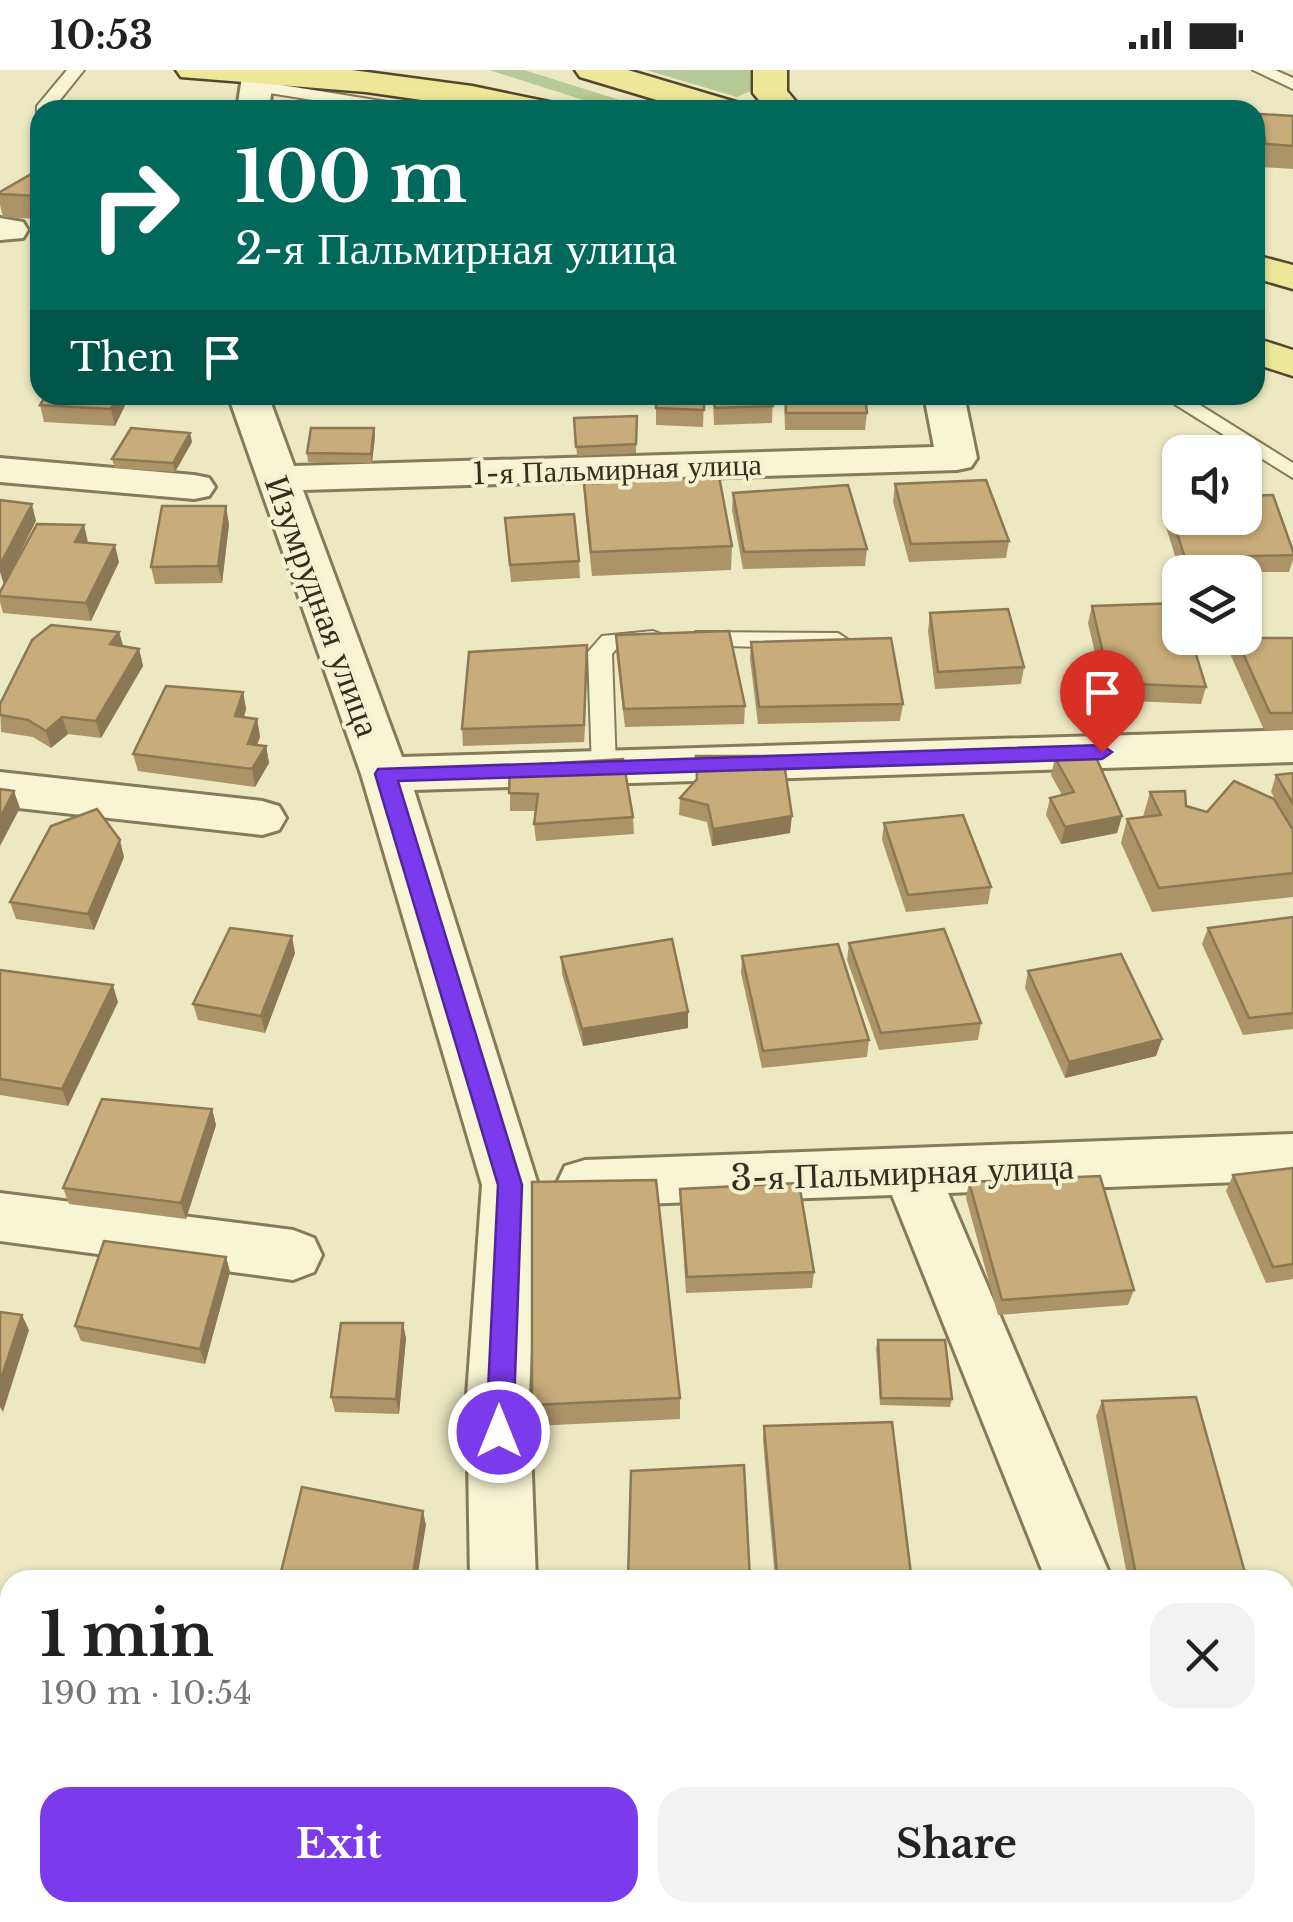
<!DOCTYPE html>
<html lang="en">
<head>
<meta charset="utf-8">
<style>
  :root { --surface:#fff; --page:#f2f2f2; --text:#222; --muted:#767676; --accent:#7c3aed }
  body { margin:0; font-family:"Libre Baskerville",serif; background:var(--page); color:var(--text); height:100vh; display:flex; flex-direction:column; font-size:38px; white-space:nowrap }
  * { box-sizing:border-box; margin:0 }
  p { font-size:32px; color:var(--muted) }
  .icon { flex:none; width:55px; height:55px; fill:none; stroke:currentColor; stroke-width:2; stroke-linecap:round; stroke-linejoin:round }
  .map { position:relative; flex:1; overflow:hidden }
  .side { position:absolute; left:0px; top:1500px; width:1295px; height:352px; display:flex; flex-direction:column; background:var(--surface); border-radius:30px 30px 0 0; box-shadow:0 2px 8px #0004 }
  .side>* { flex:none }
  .banner { position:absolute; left:30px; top:30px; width:1235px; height:305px; border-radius:30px; box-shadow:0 2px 8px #0004; background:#00695c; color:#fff; overflow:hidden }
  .fabs { position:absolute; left:1162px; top:365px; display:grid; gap:20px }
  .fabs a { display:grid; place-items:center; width:100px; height:100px; border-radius:20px; background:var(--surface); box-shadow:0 2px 8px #0004; font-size:50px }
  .pin { position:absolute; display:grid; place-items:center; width:85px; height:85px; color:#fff; margin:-102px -42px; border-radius:50% 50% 50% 0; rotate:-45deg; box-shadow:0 0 10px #0007 }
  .pin .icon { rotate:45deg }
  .me { position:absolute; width:110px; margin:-55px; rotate:0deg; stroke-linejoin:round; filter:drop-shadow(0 0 8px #0008) }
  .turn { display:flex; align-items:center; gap:35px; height:210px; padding:0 40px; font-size:45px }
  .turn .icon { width:130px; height:130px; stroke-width:2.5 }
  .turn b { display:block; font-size:70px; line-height:85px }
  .then { display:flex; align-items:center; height:95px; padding:0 40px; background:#0003; gap:20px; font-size:38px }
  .round { display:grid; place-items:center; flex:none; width:105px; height:105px; border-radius:30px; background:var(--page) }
  .headline { display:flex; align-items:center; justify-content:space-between; height:170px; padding:0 40px }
  h1 { font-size:60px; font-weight:700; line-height:75px }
  .cta { display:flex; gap:20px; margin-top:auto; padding:20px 40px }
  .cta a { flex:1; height:115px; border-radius:30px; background:var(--accent); color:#fff; font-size:40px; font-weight:700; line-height:115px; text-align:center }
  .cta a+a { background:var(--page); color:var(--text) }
  .status { display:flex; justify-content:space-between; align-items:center; height:70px; padding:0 50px; background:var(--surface); direction:ltr }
  .status svg { height:28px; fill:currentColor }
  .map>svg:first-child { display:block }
</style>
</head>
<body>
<div class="status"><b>10:53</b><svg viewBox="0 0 49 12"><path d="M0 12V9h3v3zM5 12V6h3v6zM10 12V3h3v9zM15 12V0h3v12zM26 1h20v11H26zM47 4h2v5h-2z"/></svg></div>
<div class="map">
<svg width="1293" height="1852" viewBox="0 0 1293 1852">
  <rect width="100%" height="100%" fill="#ece9c2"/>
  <g fill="#b7c996">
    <polygon points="489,0 524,0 652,40 615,40"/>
    <polygon points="646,0 750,0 751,21 737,27"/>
  </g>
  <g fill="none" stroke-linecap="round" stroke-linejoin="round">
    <g stroke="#857a5a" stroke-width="4">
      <g id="service">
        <polygon points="67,0 84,0 52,40 37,44 37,36"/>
        <polygon points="1253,0 1275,0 1293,8 1293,19"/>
        <polygon points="257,11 406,35 415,40 374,40 251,20 251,12"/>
        <polygon points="256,30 281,36 284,40 250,39 247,35"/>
        <polygon points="1160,325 1184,325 1293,393 1293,408"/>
        <polygon points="653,561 661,564 665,569 661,574 617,578 612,584 616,698 604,707 595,704 592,698 588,582 602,566"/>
        <polygon points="696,562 838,563 850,571 838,579 688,575 684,570"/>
      </g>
    </g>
    <g stroke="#857a5a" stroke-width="6">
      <g id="minor">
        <polygon points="243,0 274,2 269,40 237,40"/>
        <polygon points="0,148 23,152 28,160 23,168 0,170"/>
        <polygon points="228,325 268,325 294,396 934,377 924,325 964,325 977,388 971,397 957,400 303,420 402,687 1293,660 1293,692 414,720 538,1115 529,1326 536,1510 470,1510 467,1326 482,1115 361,704"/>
        <polygon points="0,388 194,405 209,408 215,417 209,426 194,429 0,412"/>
        <polygon points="0,702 262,731 279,736 286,748 279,760 262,765 0,736"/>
        <polygon points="1293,1064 1293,1110 948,1123 1112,1510 1046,1510 892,1125 585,1136 565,1130 557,1113 565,1096 585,1090"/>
        <polygon points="0,1123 293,1160 314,1168 322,1185 314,1202 293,1210 0,1171"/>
        <rect x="1285" y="1632" width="8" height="68"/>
        <polygon points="0,1808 10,1809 10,1842 86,1842 89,1852 0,1852"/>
        <rect x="475" y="1842" width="72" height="10"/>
        <polygon points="1178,1842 1251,1842 1253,1852 1181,1852"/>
      </g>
    </g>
    <g stroke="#52472e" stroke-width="5">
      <g id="primary">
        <polygon points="176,0 352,0 472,16 554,33 559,40 491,40 366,22 181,7"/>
        <polygon points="575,0 628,0 739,33 744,40 690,40 580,7"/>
        <polygon points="753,0 787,0 787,21 803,40 767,40 753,23"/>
        <polygon points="1255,185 1293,195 1293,219 1255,208"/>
        <polygon points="1255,268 1293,280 1293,306 1255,294"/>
      </g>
    </g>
    <use href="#service" fill="#f7f5d4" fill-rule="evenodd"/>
    <use href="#minor" fill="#f7f5d4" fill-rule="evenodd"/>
    <use href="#primary" fill="#eee79a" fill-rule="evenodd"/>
  </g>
  <g fill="#ac9468">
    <polygon points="1260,44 1293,46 1293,99 1260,97 1255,66"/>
    <polygon points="40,99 40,149 3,147 0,135 0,122"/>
    <polygon points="130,325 115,356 44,352 40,335"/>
    <polygon points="656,325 704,325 703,357 656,355"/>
    <polygon points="713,325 773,325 772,353 714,355"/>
    <polygon points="784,325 865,325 867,343 865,360 785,360"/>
    <polygon points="637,346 636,383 577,386 574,348"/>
    <polygon points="374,358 375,366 372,393 308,392 307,383"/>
    <polygon points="190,363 192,372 175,402 115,398 112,389"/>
    <polygon points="584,414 732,476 731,500 592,506 585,439"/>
    <polygon points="895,414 1009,471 1006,488 909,492 893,432"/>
    <polygon points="733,423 867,479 865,496 743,499 732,440"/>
    <polygon points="1166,427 1293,481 1293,490 1289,502 1180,502 1162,444"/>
    <polygon points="229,454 222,513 155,514 151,497"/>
    <polygon points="506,465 579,491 580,508 511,512"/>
    <polygon points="88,473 119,492 91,551 3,543 0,532 0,522"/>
    <polygon points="1092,536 1206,617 1201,634 1106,630 1088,553"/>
    <polygon points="930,543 1024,597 1021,614 935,619 928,561"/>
    <polygon points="119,562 123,576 139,579 143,596 101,668 68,664 51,678 33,667 1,662 0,634"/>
    <polygon points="616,565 745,636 744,654 625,657 616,582"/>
    <polygon points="1236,568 1293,568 1293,660 1264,660 1231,586"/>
    <polygon points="751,572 903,634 900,651 758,654 750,589"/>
    <polygon points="587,575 584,672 463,676 462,659"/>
    <polygon points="243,622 246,639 244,648 257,649 260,667 257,675 266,676 269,693 255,717 138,701 133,684"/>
    <polygon points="696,686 790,763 712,776 707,752 679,745 680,728 696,710"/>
    <polygon points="1055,688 1122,746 1117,763 1061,774 1046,745 1050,728 1062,725 1051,705"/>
    <polygon points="510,696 633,747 634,764 536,771 534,754 536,741 510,741"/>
    <polygon points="1293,703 1293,827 1152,842 1121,773 1127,749 1143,747 1150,722 1207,742 1284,745 1271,722 1276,705"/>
    <polygon points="884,753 991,817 988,834 906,842 882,770"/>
    <polygon points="124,787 94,860 16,849 10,832"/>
    <polygon points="1293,847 1293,959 1243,965 1202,874 1208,858"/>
    <polygon points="849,873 981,953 978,970 879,980 847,890"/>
    <polygon points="295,883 265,963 198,950 193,934"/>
    <polygon points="742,886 869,970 867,987 762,998 741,903"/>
    <polygon points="561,887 688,958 583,976 562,904"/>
    <polygon points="0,900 118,932 68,1036 0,1025"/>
    <polygon points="1028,901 1162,969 1156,986 1065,1008 1025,918"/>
    <polygon points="212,1039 216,1055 186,1149 69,1134 63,1118"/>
    <polygon points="1293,1098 1293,1209 1266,1213 1226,1121 1233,1105"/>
    <polygon points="969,1112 1134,1220 1128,1235 998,1245 966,1128"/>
    <polygon points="680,1119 814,1202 812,1218 686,1223 680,1134"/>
    <polygon points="226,1187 230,1202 205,1294 81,1271 75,1256"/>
    <polygon points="406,1268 399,1344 335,1342 331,1327"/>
    <polygon points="878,1270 952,1329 950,1337 880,1335 876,1278"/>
    <polygon points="680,1328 680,1349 534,1356 532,1335"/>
    <polygon points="1102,1331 1247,1510 1128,1510 1096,1346"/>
    <polygon points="764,1356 911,1504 909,1510 775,1510 763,1370"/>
    <polygon points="10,1654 10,1780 0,1779 0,1668"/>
    <polygon points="300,1842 373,1842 372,1850"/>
    <polygon points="1244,1842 1285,1842 1293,1852 1246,1852"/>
  </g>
  <g fill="#8c7855">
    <polygon points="118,325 130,325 115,356 111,339"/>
    <polygon points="374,358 375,366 372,393 371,384"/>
    <polygon points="190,363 192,372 175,402 173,393"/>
    <polygon points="32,434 36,451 4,515 0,502 0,495"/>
    <polygon points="226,436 229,454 222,513 218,496"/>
    <polygon points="84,455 88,472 75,472"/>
    <polygon points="115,475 119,492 91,551 86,533"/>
    <polygon points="119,562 124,579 110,574"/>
    <polygon points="587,575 587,592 584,672 584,655"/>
    <polygon points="139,579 143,596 101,668 96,651"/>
    <polygon points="243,622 246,639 238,664 235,646"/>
    <polygon points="62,647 68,664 51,678 46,661"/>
    <polygon points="257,649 260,667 251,691 248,674"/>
    <polygon points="266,676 269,693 255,717 252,699"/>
    <polygon points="14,721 20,738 0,776 0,748"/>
    <polygon points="792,746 790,763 712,776 713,759"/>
    <polygon points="1122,746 1117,763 1061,774 1065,757"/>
    <polygon points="120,770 124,787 94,860 88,844"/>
    <polygon points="292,866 295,883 265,963 261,946"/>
    <polygon points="113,915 118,932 68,1036 62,1019"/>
    <polygon points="688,942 688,958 583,976 582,959"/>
    <polygon points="1162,969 1156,986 1065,1008 1069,992"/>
    <polygon points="212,1039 216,1055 186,1149 181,1133"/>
    <polygon points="226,1187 230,1202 205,1294 200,1279"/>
    <polygon points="22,1245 29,1260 3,1342 0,1337 0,1312"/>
    <polygon points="403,1253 406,1268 399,1344 396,1329"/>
    <polygon points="423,1441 426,1455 417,1510 412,1510"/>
  </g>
  <g fill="#c8ac79" stroke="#8c7855" stroke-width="2.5">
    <polygon points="1260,44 1293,46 1293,76 1266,74"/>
    <polygon points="40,99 40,126 0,124 0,122"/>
    <polygon points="46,325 118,325 111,339 40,335"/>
    <polygon points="656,325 704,325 704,340 656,338"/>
    <polygon points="714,325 773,325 773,336 715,338"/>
    <polygon points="786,325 865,325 867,343 786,343"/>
    <polygon points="637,346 636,374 576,377 574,348"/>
    <polygon points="131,358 190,363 173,393 112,389"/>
    <polygon points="311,358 374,358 371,384 307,383"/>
    <polygon points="719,406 732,476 591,482 584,414"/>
    <polygon points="986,410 1009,471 911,474 895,414"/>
    <polygon points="848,415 867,479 744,482 733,423"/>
    <polygon points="1273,425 1293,481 1293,485 1185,488 1166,427 1180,427 1180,448 1245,448 1245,426"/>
    <polygon points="0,430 32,434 0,495"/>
    <polygon points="162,436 226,436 218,496 151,497"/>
    <polygon points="574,444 579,491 510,495 505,448"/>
    <polygon points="37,454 84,455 75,472 115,475 86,533 0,526 0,522"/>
    <polygon points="1180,533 1180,568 1191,568 1206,617 1110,613 1092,536"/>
    <polygon points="1008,539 1024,597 938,602 930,543"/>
    <polygon points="51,555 119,562 110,574 139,579 96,651 62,647 46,661 28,650 0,645 0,634 32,570"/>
    <polygon points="729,561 745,636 624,639 616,565"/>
    <polygon points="891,568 903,634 759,637 751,572"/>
    <polygon points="1236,568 1293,568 1293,643 1270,643"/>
    <polygon points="587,575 584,655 462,659 469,582"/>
    <polygon points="166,616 243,622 235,646 257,649 248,674 266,676 252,699 133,684"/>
    <polygon points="1095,685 1122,746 1065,757 1050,728 1074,722 1055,688"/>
    <polygon points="696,686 783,686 792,746 713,759 708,735 680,728 697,709"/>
    <polygon points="623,689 633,747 534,754 538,724 509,723 510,696"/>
    <polygon points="1293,703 1293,734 1276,705"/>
    <polygon points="1234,711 1274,729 1293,760 1293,803 1159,818 1127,749 1161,745 1150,722 1185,721 1186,736 1207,742"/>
    <polygon points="0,719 14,721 0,748"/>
    <polygon points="97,739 120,770 88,844 10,832 51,756"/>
    <polygon points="963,745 991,817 908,825 884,753"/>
    <polygon points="1293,847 1293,943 1249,948 1208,858"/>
    <polygon points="230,858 292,866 261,946 193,934"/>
    <polygon points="944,859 981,953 881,963 849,873"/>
    <polygon points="672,869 688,942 582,959 561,887"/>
    <polygon points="838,874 869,970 763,981 742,886"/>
    <polygon points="1121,884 1162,969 1069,992 1028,901"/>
    <polygon points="0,900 113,915 62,1019 0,1009"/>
    <polygon points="102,1029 212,1039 181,1133 63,1118"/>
    <polygon points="1293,1098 1293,1194 1273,1197 1233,1105"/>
    <polygon points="1100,1106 1134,1220 1002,1230 969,1112"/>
    <polygon points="656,1110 680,1328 532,1335 532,1112"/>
    <polygon points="799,1113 814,1202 687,1207 680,1119"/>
    <polygon points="104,1171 226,1187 200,1279 75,1256"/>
    <polygon points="0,1242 22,1245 0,1312"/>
    <polygon points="341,1253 403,1253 396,1329 331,1327"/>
    <polygon points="878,1270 945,1270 952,1329 881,1328"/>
    <polygon points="1196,1327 1247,1510 1137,1510 1102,1331"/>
    <polygon points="892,1352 911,1504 777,1502 764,1356"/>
    <polygon points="744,1395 750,1510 628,1510 631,1401"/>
    <polygon points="302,1417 423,1441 412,1510 279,1510"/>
    <polygon points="10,1654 10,1770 0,1769 0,1668"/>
    <polygon points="1293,1687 1293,1852 1256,1852 1254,1842 1285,1842 1285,1688"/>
    <polygon points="562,1842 738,1842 739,1852 562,1852"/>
  </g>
  <polygon fill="#7c3aed" stroke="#51269a" stroke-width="2.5" points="1102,675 1112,682 1102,689 398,711 522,1115 513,1362 509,1371 499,1375 490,1371 486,1362 498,1115 375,704 378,699"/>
  <g text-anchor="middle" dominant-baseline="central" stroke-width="8" stroke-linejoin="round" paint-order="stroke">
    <g font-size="30" fill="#352e1d" stroke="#f4f2d1">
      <text transform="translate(617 399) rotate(-2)">1-я Пальмирная улица</text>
    </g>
    <g font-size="35" fill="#352e1d" stroke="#f4f2d1">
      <text transform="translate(323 536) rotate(70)">Изумрудная улица</text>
      <text transform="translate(902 1102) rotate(-2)">3-я Пальмирная улица</text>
    </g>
  </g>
</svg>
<div class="fabs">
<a><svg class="icon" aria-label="sound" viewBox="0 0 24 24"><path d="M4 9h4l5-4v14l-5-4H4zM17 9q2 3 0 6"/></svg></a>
<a><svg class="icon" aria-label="layers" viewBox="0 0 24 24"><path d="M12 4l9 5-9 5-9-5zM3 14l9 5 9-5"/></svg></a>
</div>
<div class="pin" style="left:1102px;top:682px;background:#d93025"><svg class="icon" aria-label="arrive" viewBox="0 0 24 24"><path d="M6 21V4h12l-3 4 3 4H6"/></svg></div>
<svg class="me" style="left:499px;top:1362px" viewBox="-20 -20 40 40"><circle r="17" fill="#7c3aed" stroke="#fff" stroke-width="3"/><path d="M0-11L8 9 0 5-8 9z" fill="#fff"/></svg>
<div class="banner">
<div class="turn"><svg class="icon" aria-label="right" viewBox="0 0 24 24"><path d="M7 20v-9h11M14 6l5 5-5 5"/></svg><div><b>100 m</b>2-я Пальмирная улица</div></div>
<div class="then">Then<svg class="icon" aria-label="arrive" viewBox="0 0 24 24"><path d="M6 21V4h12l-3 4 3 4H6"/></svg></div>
</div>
<section class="side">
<div class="headline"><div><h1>1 min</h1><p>190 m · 10:54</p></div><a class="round"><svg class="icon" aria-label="close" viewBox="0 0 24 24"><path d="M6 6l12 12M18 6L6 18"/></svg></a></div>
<div class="cta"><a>Exit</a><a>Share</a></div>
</section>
</div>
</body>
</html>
